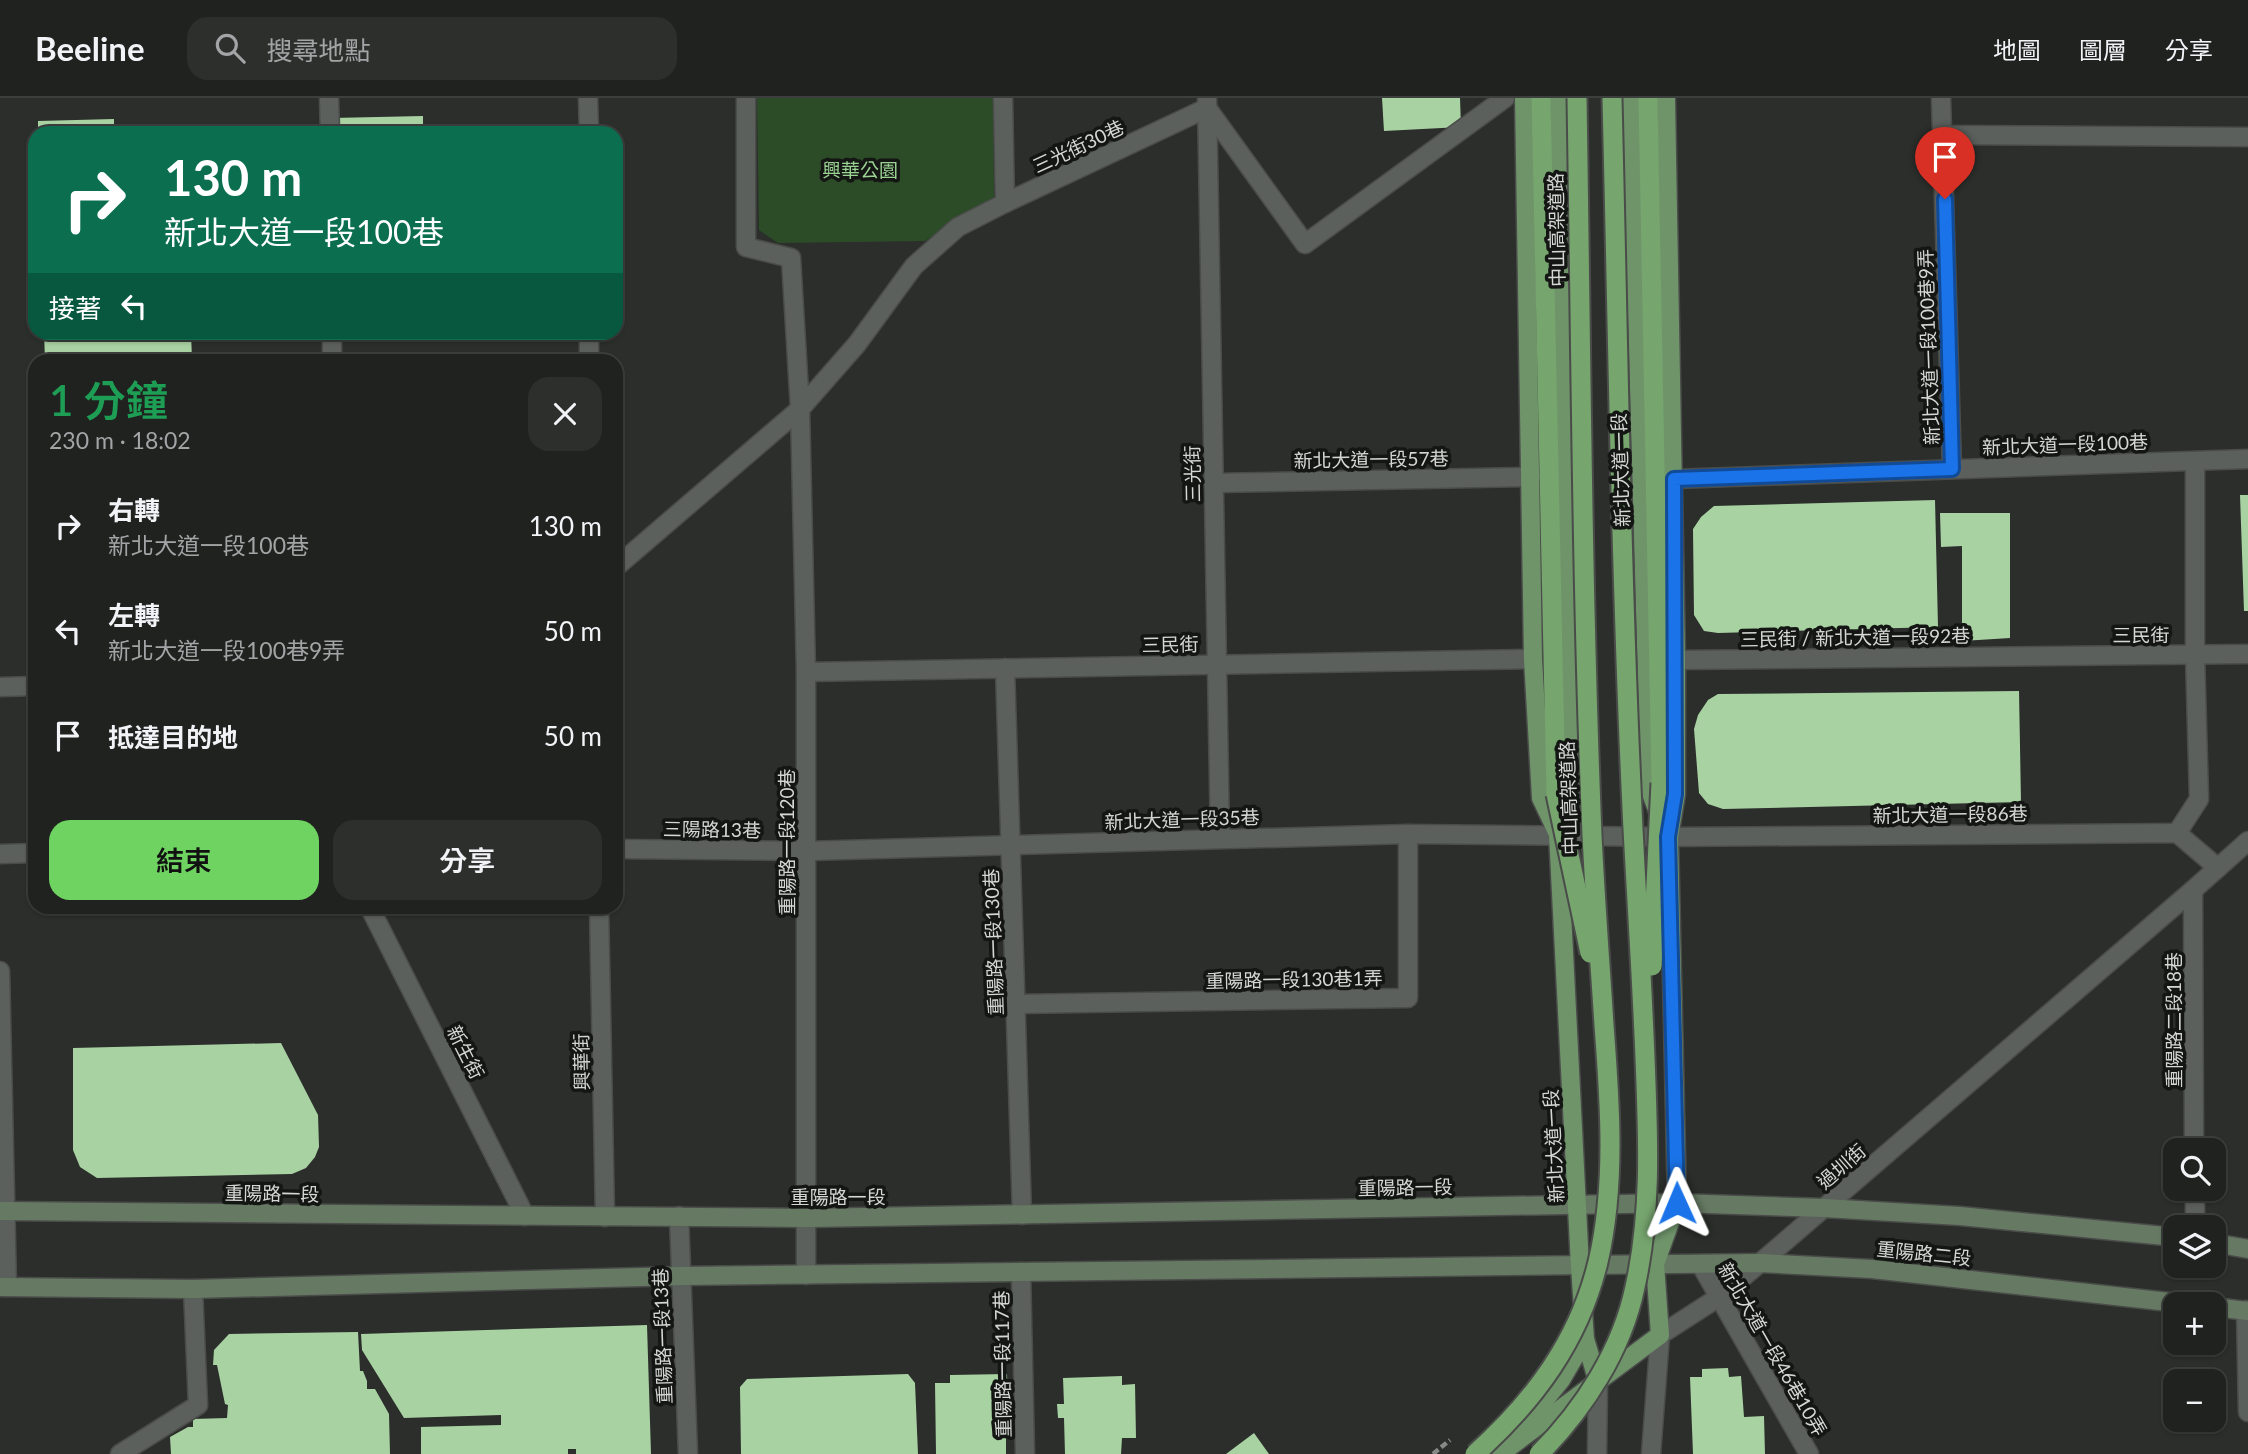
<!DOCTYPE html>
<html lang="zh-TW">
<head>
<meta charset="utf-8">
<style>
  :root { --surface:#202220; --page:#2d2f2d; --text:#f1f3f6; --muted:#a2a4a5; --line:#3d3f3e; --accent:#6ed360 }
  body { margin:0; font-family:Lato,"Noto Sans TC",sans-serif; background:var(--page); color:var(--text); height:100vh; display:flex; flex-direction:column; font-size:26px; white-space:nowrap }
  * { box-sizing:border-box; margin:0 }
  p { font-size:23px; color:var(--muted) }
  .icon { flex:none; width:38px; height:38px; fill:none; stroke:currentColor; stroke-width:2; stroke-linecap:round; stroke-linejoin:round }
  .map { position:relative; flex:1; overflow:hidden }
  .panel { position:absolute; left:28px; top:256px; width:595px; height:560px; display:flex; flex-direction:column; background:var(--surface); border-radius:21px; box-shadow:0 2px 5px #0004,0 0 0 2px var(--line) }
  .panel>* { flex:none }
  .banner { position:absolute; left:28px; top:28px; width:595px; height:214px; border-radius:21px; box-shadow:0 2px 5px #0004,0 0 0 2px var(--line); background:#0b6e4f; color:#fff; overflow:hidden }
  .tools { position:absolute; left:2163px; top:1040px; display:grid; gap:14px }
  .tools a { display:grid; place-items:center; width:63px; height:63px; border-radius:14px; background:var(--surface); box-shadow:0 2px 5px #0004,0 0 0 2px var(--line); font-size:35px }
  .pin { position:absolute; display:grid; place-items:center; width:60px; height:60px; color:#fff; margin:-72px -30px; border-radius:50% 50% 50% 0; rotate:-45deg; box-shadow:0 0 7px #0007 }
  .pin .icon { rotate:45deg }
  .me { position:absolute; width:77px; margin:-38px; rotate:359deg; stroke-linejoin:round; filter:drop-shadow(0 0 5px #0008) }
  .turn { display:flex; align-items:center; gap:24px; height:147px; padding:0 21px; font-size:32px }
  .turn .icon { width:91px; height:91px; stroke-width:2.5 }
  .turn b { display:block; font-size:49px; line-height:60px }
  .then { display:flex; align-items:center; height:66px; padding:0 21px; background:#0003; gap:14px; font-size:26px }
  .round { display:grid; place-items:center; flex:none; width:74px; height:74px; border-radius:21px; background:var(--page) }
  .head { display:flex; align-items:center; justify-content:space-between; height:119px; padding:0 21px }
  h1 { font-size:42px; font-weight:600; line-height:52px; color:#1e9e55 }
  .button { display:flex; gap:14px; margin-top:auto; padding:14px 21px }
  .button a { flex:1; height:80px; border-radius:21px; background:var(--accent); color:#111; font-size:28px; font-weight:600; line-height:80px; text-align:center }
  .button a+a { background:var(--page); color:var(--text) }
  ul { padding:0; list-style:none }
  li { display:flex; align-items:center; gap:21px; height:105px; padding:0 21px }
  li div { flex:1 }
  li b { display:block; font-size:26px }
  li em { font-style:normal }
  header { display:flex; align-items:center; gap:42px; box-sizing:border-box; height:98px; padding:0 35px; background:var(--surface); border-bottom:2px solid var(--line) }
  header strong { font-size:33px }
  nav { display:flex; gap:38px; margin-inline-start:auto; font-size:24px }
  .search { width:490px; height:63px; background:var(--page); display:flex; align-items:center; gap:18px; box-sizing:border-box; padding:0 24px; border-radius:21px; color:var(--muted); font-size:26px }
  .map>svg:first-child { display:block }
</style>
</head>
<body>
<header>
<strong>Beeline</strong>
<div class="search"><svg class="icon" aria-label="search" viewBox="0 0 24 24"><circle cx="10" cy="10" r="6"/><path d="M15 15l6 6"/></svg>搜尋地點</div>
<nav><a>地圖</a><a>圖層</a><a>分享</a></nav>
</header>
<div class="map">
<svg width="2248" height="1356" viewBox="0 0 2248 1356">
  <rect width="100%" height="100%" fill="#2b2e2b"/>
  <polygon fill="#2c4c28" points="757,0 993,0 994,99 925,143 778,145 759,132"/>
  <g fill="#a9d2a3">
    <polygon points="1382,0 1460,0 1461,29 1384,33"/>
    <polygon points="423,18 423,35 332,35 332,20"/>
    <polygon points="114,21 114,29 185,27 186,35 38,35 38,23"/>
    <polygon points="44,234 191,234 192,262 45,262"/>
    <polygon points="2240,397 2248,397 2248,513 2244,513"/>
    <polygon points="1935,402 1938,529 1718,535 1704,533 1694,517 1693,431 1701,419 1714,408"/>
    <polygon points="1940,415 2010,415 2010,540 1962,543 1962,448 1941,449"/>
    <polygon points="2019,593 2021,704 1723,711 1708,706 1699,695 1694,631 1698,617 1708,602 1718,596"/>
    <polygon points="281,945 318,1017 319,1049 315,1059 306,1070 292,1076 97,1080 80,1069 73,1052 73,950"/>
    <polygon points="647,1227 651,1356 576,1356 576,1351 568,1351 568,1356 421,1356 421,1329 501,1327 501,1317 404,1320 362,1252 361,1236"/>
    <polygon points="358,1234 360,1273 363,1273 367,1283 367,1291 375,1291 389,1316 390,1356 171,1356 170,1339 188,1329 193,1329 193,1321 227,1320 228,1307 225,1306 217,1267 213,1267 214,1252 229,1236"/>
    <polygon points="1728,1270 1729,1279 1741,1278 1744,1319 1764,1318 1765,1356 1693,1356 1690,1279 1702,1279 1702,1271"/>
    <polygon points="908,1276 915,1285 918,1356 741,1356 740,1289 747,1281"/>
    <polygon points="1007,1276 1008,1306 1017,1305 1017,1320 1006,1320 1006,1356 936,1356 935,1285 950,1285 950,1277"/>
    <polygon points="1122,1278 1122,1287 1135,1286 1136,1340 1122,1340 1121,1356 1065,1356 1064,1320 1058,1320 1057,1306 1064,1306 1063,1280"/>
    <polygon points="1254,1335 1269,1356 1226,1356"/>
  </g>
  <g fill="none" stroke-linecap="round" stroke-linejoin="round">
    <g stroke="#4a4c49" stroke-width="21">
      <g id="service">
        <polyline points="746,0 746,149 791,160 800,311 857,246 914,168 958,129 1005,105 1003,0"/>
        <polyline points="1941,0 1952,371"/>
        <polyline points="1943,37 2248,39"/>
        <polyline points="1005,105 1207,10 1305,146 1505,0"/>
        <polyline points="1674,381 2248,361"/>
        <polyline points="1213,385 1531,379"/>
        <polyline points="616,469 800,311"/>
        <polyline points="0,589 35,588"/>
        <polyline points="2177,735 2199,701 2195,556 2195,363"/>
        <polyline points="2193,792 2194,1052"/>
        <polyline points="2195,1090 2195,1129"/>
        <polyline points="1701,1167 1809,1356"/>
        <polyline points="1021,1174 1025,1356"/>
        <polyline points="2246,1212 2248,1314"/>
        <polyline points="120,1356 198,1307 193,1191"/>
      </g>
    </g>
    <g stroke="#4a4c49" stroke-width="21">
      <g id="minor">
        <polyline points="329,0 330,35"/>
        <polyline points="588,0 589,35"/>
        <polyline points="1207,0 1220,740"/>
        <polyline points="332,234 332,262"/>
        <polyline points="589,234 589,262"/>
        <polyline points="800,311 806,574 806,1177"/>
        <polyline points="1676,562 2248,556"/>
        <polyline points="1005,570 1022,1117"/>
        <polyline points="806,574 1533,561"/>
        <polyline points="616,751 807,753 1408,736 1669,739 2177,735 2218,770"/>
        <polyline points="0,756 35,755"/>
        <polyline points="369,808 525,1118"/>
        <polyline points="599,808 605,1119"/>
        <polyline points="0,873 7,1189"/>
        <polyline points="1016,906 1408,900 1408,736"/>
        <polyline points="679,1118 688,1356"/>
      </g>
    </g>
    <g stroke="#4a4c49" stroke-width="21">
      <g id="tertiary">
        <polyline points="1597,1356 1598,1284"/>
        <polyline points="1651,1356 1660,1237 1719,1199 1760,1165 2193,792 2248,743"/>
      </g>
    </g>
    <g stroke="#4a4c49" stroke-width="21">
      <g id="secondary">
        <polyline points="0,1113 808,1120 1677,1105 1824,1110 1960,1118 2175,1139"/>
        <polyline points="2214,1145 2248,1151"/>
        <polyline points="0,1189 193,1191 681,1178 1760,1165 1872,1171 2187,1206"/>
        <polyline points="2214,1209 2248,1213"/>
      </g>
    </g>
    <g stroke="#4a4c49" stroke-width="21">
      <g id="primary">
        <polyline points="1524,0 1533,561 1541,700 1558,736 1580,1168 1585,1241 1598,1284"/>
        <polyline points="1559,0 1570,698 1561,727"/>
        <polyline points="1631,0 1650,693 1659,716"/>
        <polyline points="1520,1332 1561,1282 1585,1241"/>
        <polyline points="1500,1356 1660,1237 1655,1166 1677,1105 1669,739 1676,696 1676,562 1666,0"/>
      </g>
    </g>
    <g stroke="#4a4c49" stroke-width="23">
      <g id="trunk">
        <polyline points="1541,0 1556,696"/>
        <polyline points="1648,0 1661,685"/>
      </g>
    </g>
    <polyline stroke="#878987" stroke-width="4.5" stroke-dasharray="7 3.5" stroke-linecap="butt" points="1433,1356 1450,1342"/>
    <use href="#service" stroke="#5c605c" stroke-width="18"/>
    <use href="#minor" stroke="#5c605c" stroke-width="18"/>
    <use href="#tertiary" stroke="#5c605c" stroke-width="18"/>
    <use href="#secondary" stroke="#667a63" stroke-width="18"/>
    <use href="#primary" stroke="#6f946a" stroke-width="18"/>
    <use href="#trunk" stroke="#76a56e" stroke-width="19"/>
    <g stroke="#4a4c49" stroke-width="23" stroke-linecap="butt">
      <g id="trunk-bridge">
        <polyline points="1556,696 1590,855"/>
        <polyline points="1652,868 1661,685"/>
        <path d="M1475 1356C1534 1303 1579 1243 1598 1164 1616 1087 1610 1005 1604 927 1600 864 1595 800 1592 737 1582 492 1581 246 1577 0"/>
        <path d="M1539 1356C1584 1311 1622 1252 1635 1189 1652 1113 1648 1037 1645 960 1642 884 1637 807 1633 731 1621 487 1618 244 1612 0"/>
      </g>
    </g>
    <use href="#trunk-bridge" stroke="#76a56e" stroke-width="19"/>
  </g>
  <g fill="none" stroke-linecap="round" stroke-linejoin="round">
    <g stroke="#114b97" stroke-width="18">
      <polyline id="route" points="1677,1105 1668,739 1675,696 1674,381 1952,371 1945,101"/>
    </g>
    <use href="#route" stroke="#1a73e8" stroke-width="12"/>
  </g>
  <g text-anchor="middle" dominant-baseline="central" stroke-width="7" stroke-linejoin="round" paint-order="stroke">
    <g font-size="19" fill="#d5d7d5" stroke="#141614">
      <text transform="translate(1078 48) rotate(-25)">三光街30巷</text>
      <text transform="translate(1556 132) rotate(-91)">中山高架道路</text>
      <text transform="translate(1928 249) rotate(-92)">新北大道一段100巷9弄</text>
      <text transform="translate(2065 346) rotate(-2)">新北大道一段100巷</text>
      <text transform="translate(1371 361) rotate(-1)">新北大道一段57巷</text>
      <text transform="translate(1620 372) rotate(-92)">新北大道一段</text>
      <text transform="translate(1192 376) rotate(-91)">三光街</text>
      <text x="2141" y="536">三民街</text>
      <text transform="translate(1855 539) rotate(-1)">三民街 / 新北大道一段92巷</text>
      <text transform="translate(1170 546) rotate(-1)">三民街</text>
      <text transform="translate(1568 700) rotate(-92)">中山高架道路</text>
      <text transform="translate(1950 716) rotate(-1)">新北大道一段86巷</text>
      <text transform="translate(1182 721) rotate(-2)">新北大道一段35巷</text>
      <text transform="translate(712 731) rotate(1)">三陽路13巷</text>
      <text transform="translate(786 744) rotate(-90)">重陽路一段120巷</text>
      <text transform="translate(993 844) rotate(-92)">重陽路一段130巷</text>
      <text transform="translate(1294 881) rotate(-1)">重陽路一段130巷1弄</text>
      <text transform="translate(2173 922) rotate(-90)">重陽路二段18巷</text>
      <text transform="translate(466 954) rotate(63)">新生街</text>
      <text transform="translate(581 964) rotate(-91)">興華街</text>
      <text transform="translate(1553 1048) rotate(-93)">新北大道一段</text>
      <text transform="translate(1841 1068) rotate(-41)">過圳街</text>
      <text transform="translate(1405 1089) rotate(-1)">重陽路一段</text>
      <text transform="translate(272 1095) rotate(1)">重陽路一段</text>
      <text x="838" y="1098">重陽路一段</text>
      <text transform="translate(1924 1155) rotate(6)">重陽路二段</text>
      <text transform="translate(662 1238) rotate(-92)">重陽路一段13巷</text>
      <text transform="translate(1773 1251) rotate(60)">新北大道一段46巷10弄</text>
      <text transform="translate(1002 1266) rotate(-91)">重陽路一段117巷</text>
    </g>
    <g font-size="19" fill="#9ad392" stroke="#141614">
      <text x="860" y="71">興華公園</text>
    </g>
  </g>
</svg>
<div class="tools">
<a><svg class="icon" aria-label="search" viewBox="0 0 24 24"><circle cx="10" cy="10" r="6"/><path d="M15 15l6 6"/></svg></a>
<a><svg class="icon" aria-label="layers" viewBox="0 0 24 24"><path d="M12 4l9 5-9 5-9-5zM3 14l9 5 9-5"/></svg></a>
<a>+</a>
<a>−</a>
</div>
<div class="pin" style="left:1945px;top:101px;background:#d93025"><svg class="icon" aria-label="arrive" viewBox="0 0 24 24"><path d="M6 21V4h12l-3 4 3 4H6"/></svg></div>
<svg class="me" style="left:1677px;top:1105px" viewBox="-20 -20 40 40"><path d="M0-17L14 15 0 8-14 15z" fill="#1a73e8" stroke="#fff" stroke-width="4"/></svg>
<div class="banner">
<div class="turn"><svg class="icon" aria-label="right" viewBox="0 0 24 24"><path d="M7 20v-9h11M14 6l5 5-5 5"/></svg><div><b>130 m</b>新北大道一段100巷</div></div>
<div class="then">接著<svg class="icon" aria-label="left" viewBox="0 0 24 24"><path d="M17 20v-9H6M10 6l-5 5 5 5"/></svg></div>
</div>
<section class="panel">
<div class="head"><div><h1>1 分鐘</h1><p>230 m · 18:02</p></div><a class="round"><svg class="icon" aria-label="close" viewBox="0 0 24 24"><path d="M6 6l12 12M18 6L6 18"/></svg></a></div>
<ul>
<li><svg class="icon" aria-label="right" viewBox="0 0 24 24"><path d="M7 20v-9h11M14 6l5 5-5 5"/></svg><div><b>右轉</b><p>新北大道一段100巷</p></div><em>130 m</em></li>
<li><svg class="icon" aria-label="left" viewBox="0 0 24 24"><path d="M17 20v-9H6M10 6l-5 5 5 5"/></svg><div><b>左轉</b><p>新北大道一段100巷9弄</p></div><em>50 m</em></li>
<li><svg class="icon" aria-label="arrive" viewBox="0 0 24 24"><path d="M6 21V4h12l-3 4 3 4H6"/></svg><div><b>抵達目的地</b></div><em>50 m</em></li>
</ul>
<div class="button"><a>結束</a><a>分享</a></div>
</section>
</div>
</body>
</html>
